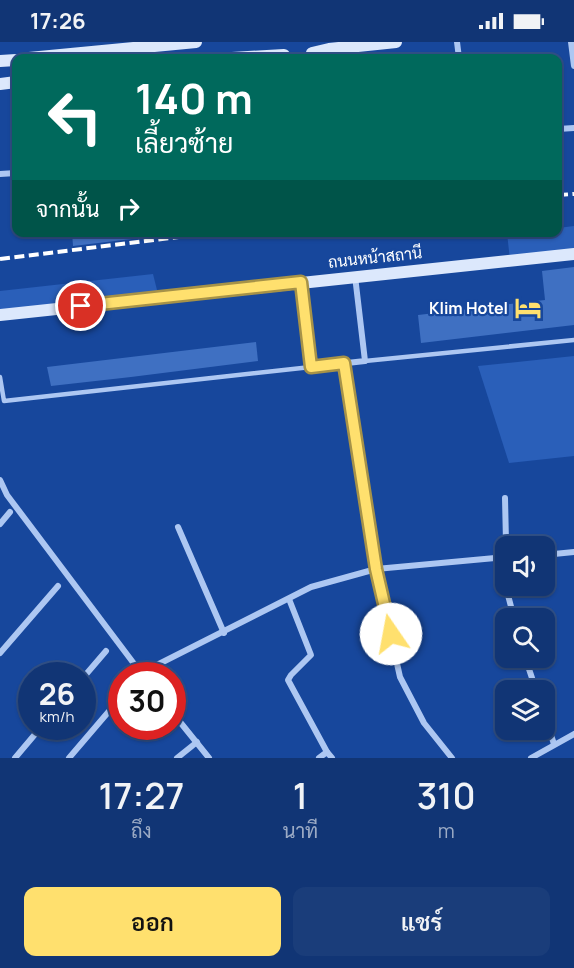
<!DOCTYPE html>
<html lang="th">
<head>
<meta charset="utf-8">
<style>
  :root { --surface:#113575; --page:#1a3d7a; --text:#f1f3f6; --muted:#9cabc5; --line:#305087; --accent:#ffe06e }
  body { margin:0; font-family:Manrope,Sarabun,sans-serif; background:var(--page); color:var(--text); height:100vh; display:flex; flex-direction:column; font-size:22px; white-space:nowrap }
  * { box-sizing:border-box; margin:0 }
  p { font-size:20px; color:var(--muted) }
  .icon { flex:none; width:33px; height:33px; fill:none; stroke:currentColor; stroke-width:2; stroke-linecap:round; stroke-linejoin:round }
  .map { position:relative; height:716px; overflow:hidden }
  .side { display:flex; flex-direction:column; background:var(--surface); flex:1 }
  .side>* { flex:none }
  .guide { position:absolute; left:12px; top:12px; width:550px; height:183px; border-radius:12px; box-shadow:0 2px 4px #0004,0 0 0 2px var(--line); background:#00695c; color:#fff; overflow:hidden }
  .controls { position:absolute; left:495px; top:494px; display:grid; gap:12px }
  .controls a { display:grid; place-items:center; width:60px; height:60px; border-radius:12px; background:var(--surface); box-shadow:0 2px 4px #0004,0 0 0 2px var(--line); font-size:30px }
  .speed { position:absolute; left:18px; top:620px; display:flex; gap:12px; font-size:30px; font-weight:700; text-align:center }
  .speed>* { display:grid; place-content:center; width:78px; height:78px; border-radius:50%; background:var(--surface); box-shadow:0 2px 4px #0004,0 0 0 2px var(--line); line-height:1 }
  .speed small { font-size:15px; font-weight:400 }
  .speed .limit { border:9px solid #d22; background:#fff; color:#111 }
  .pin { position:absolute; display:grid; place-items:center; width:51px; height:51px; color:#fff; margin:-26px; border:3px solid #fff; border-radius:50%; box-shadow:0 2px 6px #0007 }
  .me { position:absolute; width:66px; margin:-33px; rotate:348deg; stroke-linejoin:round; filter:drop-shadow(0 0 4px #0008) }
  .turn { display:flex; align-items:center; gap:21px; height:126px; padding:0 24px; font-size:27px }
  .turn .icon { width:78px; height:78px; stroke-width:2.5 }
  .turn b { display:block; font-size:42px; line-height:51px }
  .then { display:flex; align-items:center; height:57px; padding:0 24px; background:#0003; gap:12px; font-size:22px }
  .eta { display:flex; justify-content:space-evenly; align-items:center; height:102px; text-align:center }
  .eta b { font-size:36px; font-weight:600; line-height:42px }
  .primary-button { display:flex; gap:12px; margin-top:auto; padding:12px 24px }
  .primary-button a { flex:1; height:69px; border-radius:12px; background:var(--accent); color:#111; font-size:24px; font-weight:600; line-height:69px; text-align:center }
  .primary-button a+a { background:var(--page); color:var(--text) }
  .status { display:flex; justify-content:space-between; align-items:center; height:42px; padding:0 30px; background:var(--surface); direction:ltr }
  .status svg { height:16px; fill:currentColor }
  .map>svg:first-child { display:block }
</style>
</head>
<body>
<div class="status"><b>17:26</b><svg viewBox="0 0 49 12"><path d="M0 12V9h3v3zM5 12V6h3v6zM10 12V3h3v9zM15 12V0h3v12zM26 1h20v11H26zM47 4h2v5h-2z"/></svg></div>
<div class="map">
<svg width="574" height="716" viewBox="0 0 574 716">
  <rect width="100%" height="100%" fill="#17479c"/>
  <g fill="#2a5fb9">
    <polygon points="574,184 574,212 510,218 507,191 558,190 558,186"/>
    <polygon points="153,232 159,256 0,273 0,249"/>
    <polygon points="574,314 574,414 509,421 478,324"/>
  </g>
  <g fill="#3f70c2">
    <polygon points="452,11 453,16 414,16 414,15"/>
    <polygon points="72,190 174,190 174,192 73,204"/>
    <polygon points="574,225 574,283 421,301 418,273 545,258 542,229"/>
    <polygon points="256,300 258,319 131,335 51,344 47,325"/>
  </g>
  <g fill="none" stroke-linecap="round" stroke-linejoin="round">
    <g stroke="#adc7f2" stroke-width="4.5">
      <polyline points="365,319 574,298"/>
      <polyline points="0,335 4,359 311,325"/>
    </g>
    <g stroke="#adc7f2" stroke-width="6">
      <polyline points="457,0 459,16"/>
      <polyline points="571,0 574,24"/>
      <polyline points="558,87 574,86"/>
      <polyline points="0,132 16,131"/>
      <polyline points="301,240 311,325 365,319 355,234"/>
      <polyline points="344,321 376,527 400,635 424,681 452,716"/>
      <polyline points="0,438 7,453 141,631 140,633"/>
      <polyline points="505,456 506,500 498,515 514,576"/>
      <polyline points="0,482 10,470"/>
      <polyline points="178,485 224,591"/>
      <polyline points="544,513 574,510"/>
      <polyline points="289,557 311,613 291,633 288,638 327,710"/>
      <polyline points="0,611 58,544"/>
      <polyline points="525,615 536,648"/>
      <polyline points="143,633 141,631 311,545 376,527 506,515"/>
      <polyline points="82,637 106,609"/>
      <polyline points="172,670 209,716"/>
      <polyline points="544,673 554,702"/>
      <polyline points="15,716 42,684"/>
      <polyline points="69,716 122,654"/>
      <polyline points="177,716 197,700"/>
      <polyline points="319,716 327,710 332,716"/>
      <polyline points="531,716 574,692"/>
    </g>
    <g stroke="#dce8fc" stroke-width="12">
      <polyline points="312,11 329,7 396,0"/>
      <polyline points="29,16 196,0"/>
      <polyline points="232,16 284,13"/>
      <polyline points="0,19 16,18"/>
      <polyline points="0,42 16,40"/>
      <polyline points="0,273 574,212"/>
    </g>
    <g stroke="#fff" stroke-width="4" stroke-dasharray="10 4.5" stroke-linecap="butt">
      <polyline points="558,153 574,152"/>
      <polyline points="0,217 219,190"/>
    </g>
  </g>
  <g fill="none" stroke-linecap="round" stroke-linejoin="round">
    <g stroke="#a69248" stroke-width="15">
      <polyline id="route" points="81,264 301,240 311,325 344,321 376,527 391,592"/>
    </g>
    <use href="#route" stroke="#ffe06e" stroke-width="10"/>
  </g>
  <defs>
    <g id="hotel-bare" transform="scale(2.07)"><path d="M-6-4.5h1.5V1H6V5H4.5V3h-9V5H-6ZM-4 0a1.8 1.8 0 1 1 3.6 0ZM.5 0V-2.5h3Q6-2.5 6 0Z" fill="#ffe06e" stroke="#17479c" stroke-width="2.5" paint-order="stroke"/></g>
  </defs>
  <g fill-rule="evenodd">
    <use href="#hotel-bare" x="528" y="266"/>
  </g>
  <g text-anchor="middle" dominant-baseline="central" stroke-width="4.5" stroke-linejoin="round" paint-order="stroke">
    <g font-size="16" fill="#fff" stroke="#17479c">
      <text transform="translate(375 215) rotate(-6)">ถนนหน้าสถานี</text>
    </g>
    <g font-size="16" font-weight="bold" fill="#fff" stroke="#17479c" text-anchor="end">
      <text x="508" y="266">Klim Hotel</text>
    </g>
  </g>
</svg>
<div class="controls">
<a><svg class="icon" aria-label="sound" viewBox="0 0 24 24"><path d="M4 9h4l5-4v14l-5-4H4zM17 9q2 3 0 6"/></svg></a>
<a><svg class="icon" aria-label="search" viewBox="0 0 24 24"><circle cx="10" cy="10" r="6"/><path d="M15 15l6 6"/></svg></a>
<a><svg class="icon" aria-label="layers" viewBox="0 0 24 24"><path d="M12 4l9 5-9 5-9-5zM3 14l9 5 9-5"/></svg></a>
</div>
<div class="speed"><div>26<small>km/h</small></div><div class="limit">30</div></div>
<div class="pin" style="left:81px;top:264px;background:#d93025"><svg class="icon" aria-label="arrive" viewBox="0 0 24 24"><path d="M6 21V4h12l-3 4 3 4H6"/></svg></div>
<svg class="me" style="left:391px;top:592px" viewBox="-20 -20 40 40"><circle r="19" fill="#fff"/><path d="M0-13L10 11 0 6-10 11z" fill="#ffe06e"/></svg>
<div class="guide">
<div class="turn"><svg class="icon" aria-label="left" viewBox="0 0 24 24"><path d="M17 20v-9H6M10 6l-5 5 5 5"/></svg><div><b>140 m</b>เลี้ยวซ้าย</div></div>
<div class="then">จากนั้น<svg class="icon" aria-label="right" viewBox="0 0 24 24"><path d="M7 20v-9h11M14 6l5 5-5 5"/></svg></div>
</div>
</div>
<section class="side">
<div class="eta">
<div><b>17:27</b><p>ถึง</p></div>
<div><b>1</b><p>นาที</p></div>
<div><b>310</b><p>m</p></div>
</div>
<div class="primary-button"><a>ออก</a><a>แชร์</a></div>
</section>
</body>
</html>
